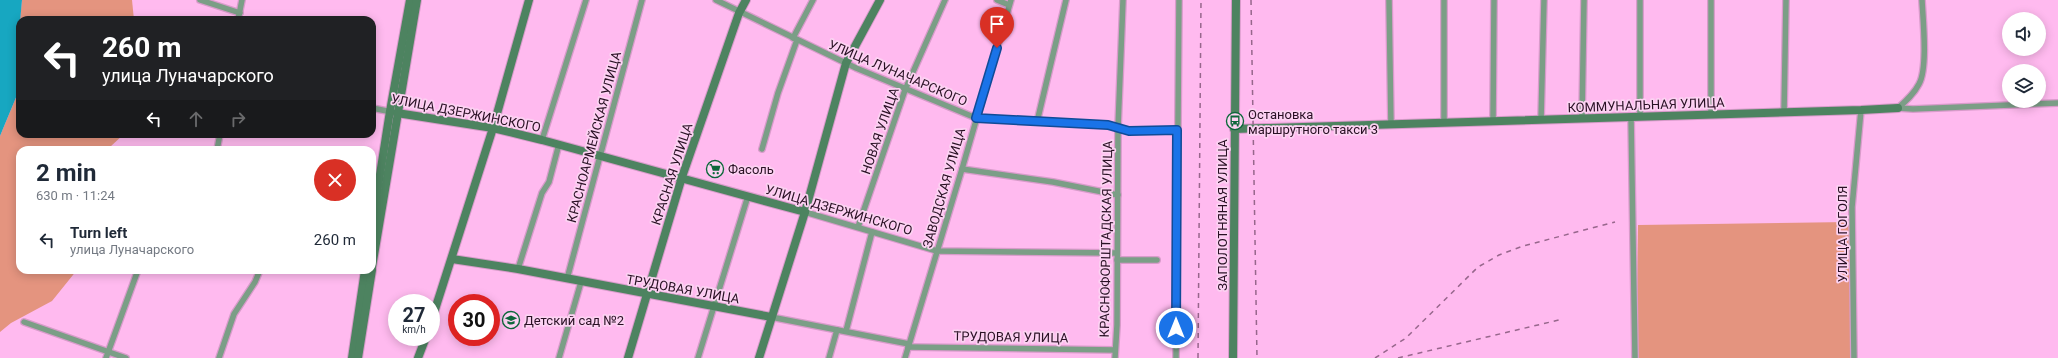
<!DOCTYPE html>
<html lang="en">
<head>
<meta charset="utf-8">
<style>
  :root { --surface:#fff; --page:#f2f2f3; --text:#1f2937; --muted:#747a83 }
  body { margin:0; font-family:Roboto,sans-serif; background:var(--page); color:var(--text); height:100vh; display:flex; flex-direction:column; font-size:15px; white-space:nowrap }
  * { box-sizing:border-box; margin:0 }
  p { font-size:13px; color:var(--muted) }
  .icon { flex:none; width:22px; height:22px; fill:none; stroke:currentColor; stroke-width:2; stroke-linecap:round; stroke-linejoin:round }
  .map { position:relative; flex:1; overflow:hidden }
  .sheet { position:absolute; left:16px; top:146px; width:360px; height:128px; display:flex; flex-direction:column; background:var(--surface); border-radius:12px; box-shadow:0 2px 10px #0003 }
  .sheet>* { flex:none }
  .guide { position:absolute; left:16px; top:16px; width:360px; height:122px; border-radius:12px; box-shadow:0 2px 10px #0003; background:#202124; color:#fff; overflow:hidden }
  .buttons { position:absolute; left:2002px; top:12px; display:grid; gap:8px }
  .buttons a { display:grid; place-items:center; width:44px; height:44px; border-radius:50%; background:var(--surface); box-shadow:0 2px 10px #0003; font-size:20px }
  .speed { position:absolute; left:388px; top:294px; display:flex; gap:8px; font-size:20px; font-weight:700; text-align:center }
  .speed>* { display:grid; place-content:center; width:52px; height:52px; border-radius:50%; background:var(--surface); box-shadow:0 2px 10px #0003; line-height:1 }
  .speed small { font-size:10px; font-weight:400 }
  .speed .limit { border:6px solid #d22; background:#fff; color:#111 }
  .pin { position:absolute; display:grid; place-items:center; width:34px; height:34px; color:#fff; margin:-41px -17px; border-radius:50% 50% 50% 0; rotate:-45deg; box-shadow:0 0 4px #0007 }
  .pin .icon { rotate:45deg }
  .me { position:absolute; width:44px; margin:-22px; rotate:0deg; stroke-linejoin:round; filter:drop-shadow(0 0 3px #0008) }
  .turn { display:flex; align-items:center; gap:14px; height:84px; padding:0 20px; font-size:18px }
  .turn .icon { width:52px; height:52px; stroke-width:2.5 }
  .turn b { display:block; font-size:28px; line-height:34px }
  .lanes { display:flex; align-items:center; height:38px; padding:0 20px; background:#0003; justify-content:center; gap:20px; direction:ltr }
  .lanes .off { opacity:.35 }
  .round { display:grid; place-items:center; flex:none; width:42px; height:42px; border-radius:21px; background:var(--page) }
  .summary { display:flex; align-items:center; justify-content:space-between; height:68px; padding:0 20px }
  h1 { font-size:24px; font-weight:700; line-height:30px }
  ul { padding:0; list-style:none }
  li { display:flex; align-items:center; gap:12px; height:52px; padding:0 20px }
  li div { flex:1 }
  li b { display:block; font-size:15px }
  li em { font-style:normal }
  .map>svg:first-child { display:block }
</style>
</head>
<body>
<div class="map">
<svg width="2058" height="358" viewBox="0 0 2058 358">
  <rect width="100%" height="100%" fill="#ffbaef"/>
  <g fill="#e4947f">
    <polygon points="22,0 132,0 134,20 20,20"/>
    <polygon points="20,24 20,134 124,134 110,147 110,150 20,150 20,270 77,270 52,301 11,323 0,332 0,136 17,95 16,67"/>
    <polygon points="1849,222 1853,358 1636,358 1638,225"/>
  </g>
  <polygon fill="#17a7c1" points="0,0 22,0 16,67 17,95 0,136"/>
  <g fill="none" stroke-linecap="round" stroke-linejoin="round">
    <g stroke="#d89bca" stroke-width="8">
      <g id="street">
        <polyline points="200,0 240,13"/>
        <polyline points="716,0 856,68 976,118 1108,125 1129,131 1177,130"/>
        <polyline points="997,0 1009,5"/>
        <polyline points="1389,0 1391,125"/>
        <polyline points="238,20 242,0"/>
        <polyline points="793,38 813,0"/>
        <polyline points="372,108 392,112"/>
        <polyline points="1898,108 1913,109 2058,103"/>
        <path d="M1898 108C1906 101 1914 94 1919 84 1928 68 1923 20 1922 0"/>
        <polyline points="1784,112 1786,0"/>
        <polyline points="1711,115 1711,0"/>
        <polyline points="1631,117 1635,358"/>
        <polyline points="1640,117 1640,0"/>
        <polyline points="1582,119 1584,0"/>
        <polyline points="1541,120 1544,0"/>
        <polyline points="1037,122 1066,0"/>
        <polyline points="1493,122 1494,0"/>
        <polyline points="1444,123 1444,0"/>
        <polyline points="542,140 586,0"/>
        <polyline points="762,149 778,93 797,40"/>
        <polyline points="217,150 220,134"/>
        <polyline points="962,169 1053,182 1118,195"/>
        <polyline points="805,212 937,251 1117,253"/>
        <polyline points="858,227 905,90 945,0"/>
        <polyline points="1117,260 1157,260"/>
        <polyline points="518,269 542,193 549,182 559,144"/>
        <polyline points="567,279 642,0"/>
        <polyline points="771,317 909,344"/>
        <polyline points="24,322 126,358"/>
        <polyline points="846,331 872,232"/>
        <polyline points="908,347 1115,350"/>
        <polyline points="106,358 138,270"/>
        <polyline points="219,358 234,314 255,282 260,270"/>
        <polyline points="559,358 581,282"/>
        <polyline points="698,358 748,196"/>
        <polyline points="829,358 837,330"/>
        <polyline points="905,358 962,169 1011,0"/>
        <polyline points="1115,358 1117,325 1118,128 1123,0"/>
        <polyline points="1176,358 1179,0"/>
        <polyline points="1854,358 1852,207 1861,110"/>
      </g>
    </g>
    <g stroke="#d89bca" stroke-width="10">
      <g id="secondary">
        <polyline points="397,113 493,128 542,140 805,212"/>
        <polyline points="1234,129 1861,110 1898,108"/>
        <polyline points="372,225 390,111 410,0"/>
        <polyline points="452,259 518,269 771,317"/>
        <polyline points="372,267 417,0"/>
        <polyline points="431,322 493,128 529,0"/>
        <polyline points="352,358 365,270"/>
        <polyline points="358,358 372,270"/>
        <polyline points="418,358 426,337"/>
        <polyline points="628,358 682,177 739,13 746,0"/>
        <polyline points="759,358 805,212 846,63 880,0"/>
        <polyline points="1233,358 1236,0"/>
      </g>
    </g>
    <use href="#street" stroke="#7b9e86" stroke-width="5.5"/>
    <use href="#secondary" stroke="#4d8360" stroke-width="8"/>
    <g stroke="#97678c" stroke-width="1.5" stroke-dasharray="5 5" stroke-linecap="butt">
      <polyline points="1251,0 1257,358"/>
      <polyline points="1198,358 1201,0"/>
      <polyline points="1375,358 1406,338 1478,267 1499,255 1523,246 1615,222"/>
      <polyline points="1398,358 1559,320"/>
    </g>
  </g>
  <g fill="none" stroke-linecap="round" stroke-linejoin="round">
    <g stroke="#114b97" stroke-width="10">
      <polyline id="route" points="997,48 976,118 1108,125 1129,131 1177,130 1176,328"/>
    </g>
    <use href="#route" stroke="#1a73e8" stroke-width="7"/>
  </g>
  <defs>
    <g id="bus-ring" transform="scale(0.9)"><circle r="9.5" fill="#fcd2f2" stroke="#0c673a" stroke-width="1.5"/><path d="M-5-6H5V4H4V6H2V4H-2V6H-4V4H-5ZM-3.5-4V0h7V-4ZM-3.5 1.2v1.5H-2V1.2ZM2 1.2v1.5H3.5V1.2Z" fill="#0c673a"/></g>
    <g id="supermarket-ring" transform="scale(0.9)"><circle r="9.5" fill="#fcd2f2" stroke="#0c673a" stroke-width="1.5"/><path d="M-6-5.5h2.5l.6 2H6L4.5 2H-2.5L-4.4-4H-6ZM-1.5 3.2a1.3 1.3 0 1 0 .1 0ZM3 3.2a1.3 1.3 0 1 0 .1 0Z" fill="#0c673a"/></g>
    <g id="school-ring" transform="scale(0.9)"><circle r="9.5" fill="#fcd2f2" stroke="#0c673a" stroke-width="1.5"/><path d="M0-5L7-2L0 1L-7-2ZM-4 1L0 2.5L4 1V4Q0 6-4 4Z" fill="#0c673a"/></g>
  </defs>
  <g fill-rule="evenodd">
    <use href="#bus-ring" x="1235" y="121"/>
    <use href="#supermarket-ring" x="715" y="169"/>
    <use href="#school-ring" x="511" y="320"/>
  </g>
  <g text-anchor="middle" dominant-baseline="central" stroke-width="3.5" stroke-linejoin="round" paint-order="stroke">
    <g font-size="13" fill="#291024" stroke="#fcd2f2">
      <text transform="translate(898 73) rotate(23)">УЛИЦА ЛУНАЧАРСКОГО</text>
      <text transform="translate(1646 105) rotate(-2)">КОММУНАЛЬНАЯ УЛИЦА</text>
      <text transform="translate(466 113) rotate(11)">УЛИЦА ДЗЕРЖИНСКОГО</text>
      <text transform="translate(880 131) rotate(-71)">НОВАЯ УЛИЦА</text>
      <text transform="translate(594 137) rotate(-75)">КРАСНОАРМЕЙСКАЯ УЛИЦА</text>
      <text transform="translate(672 174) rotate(-72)">КРАСНАЯ УЛИЦА</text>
      <text transform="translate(944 188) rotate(-74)">ЗАВОДСКАЯ УЛИЦА</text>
      <text transform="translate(839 210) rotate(16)">УЛИЦА ДЗЕРЖИНСКОГО</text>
      <text transform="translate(1222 215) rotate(-90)">ЗАПОЛОТНЯНАЯ УЛИЦА</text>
      <text transform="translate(1842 234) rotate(-90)">УЛИЦА ГОГОЛЯ</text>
      <text transform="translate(1106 239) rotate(-89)">КРАСНОФОРШТАДСКАЯ УЛИЦА</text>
      <text transform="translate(683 289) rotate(10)">ТРУДОВАЯ УЛИЦА</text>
      <text transform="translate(1011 337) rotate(1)">ТРУДОВАЯ УЛИЦА</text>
    </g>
    <g font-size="13" fill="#291024" stroke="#fcd2f2" text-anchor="start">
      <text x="1248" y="114">Остановка<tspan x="1248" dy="15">маршрутного такси 3</tspan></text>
      <text x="728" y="169">Фасоль</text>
      <text x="524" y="320">Детский сад №2</text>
    </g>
  </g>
</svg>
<div class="buttons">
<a><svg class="icon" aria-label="sound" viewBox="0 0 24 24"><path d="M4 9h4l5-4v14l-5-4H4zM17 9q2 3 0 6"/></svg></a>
<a><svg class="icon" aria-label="layers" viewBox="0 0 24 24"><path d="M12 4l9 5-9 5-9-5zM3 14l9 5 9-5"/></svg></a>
</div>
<div class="speed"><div>27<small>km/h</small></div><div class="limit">30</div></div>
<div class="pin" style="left:997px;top:48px;background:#d93025"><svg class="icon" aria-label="arrive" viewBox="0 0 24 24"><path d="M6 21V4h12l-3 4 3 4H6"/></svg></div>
<svg class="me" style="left:1176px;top:328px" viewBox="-20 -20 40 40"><circle r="17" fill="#1a73e8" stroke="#fff" stroke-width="3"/><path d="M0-11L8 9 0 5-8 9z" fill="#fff"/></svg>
<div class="guide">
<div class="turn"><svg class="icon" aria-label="left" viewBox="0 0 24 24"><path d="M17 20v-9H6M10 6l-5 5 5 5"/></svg><div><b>260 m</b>улица Луначарского</div></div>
<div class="lanes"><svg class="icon" aria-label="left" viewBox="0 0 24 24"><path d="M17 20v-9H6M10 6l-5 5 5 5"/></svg><svg class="icon off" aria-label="ahead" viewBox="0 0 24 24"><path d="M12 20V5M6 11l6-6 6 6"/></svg><svg class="icon off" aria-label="right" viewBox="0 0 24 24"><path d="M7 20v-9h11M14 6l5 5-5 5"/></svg></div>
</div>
<section class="sheet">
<div class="summary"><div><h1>2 min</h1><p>630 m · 11:24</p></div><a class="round" style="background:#d93025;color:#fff"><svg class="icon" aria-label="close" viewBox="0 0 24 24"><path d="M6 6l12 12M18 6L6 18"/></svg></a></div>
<ul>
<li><svg class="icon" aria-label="left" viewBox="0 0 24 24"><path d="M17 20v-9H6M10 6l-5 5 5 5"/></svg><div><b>Turn left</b><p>улица Луначарского</p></div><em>260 m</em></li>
</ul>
</section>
</div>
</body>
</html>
